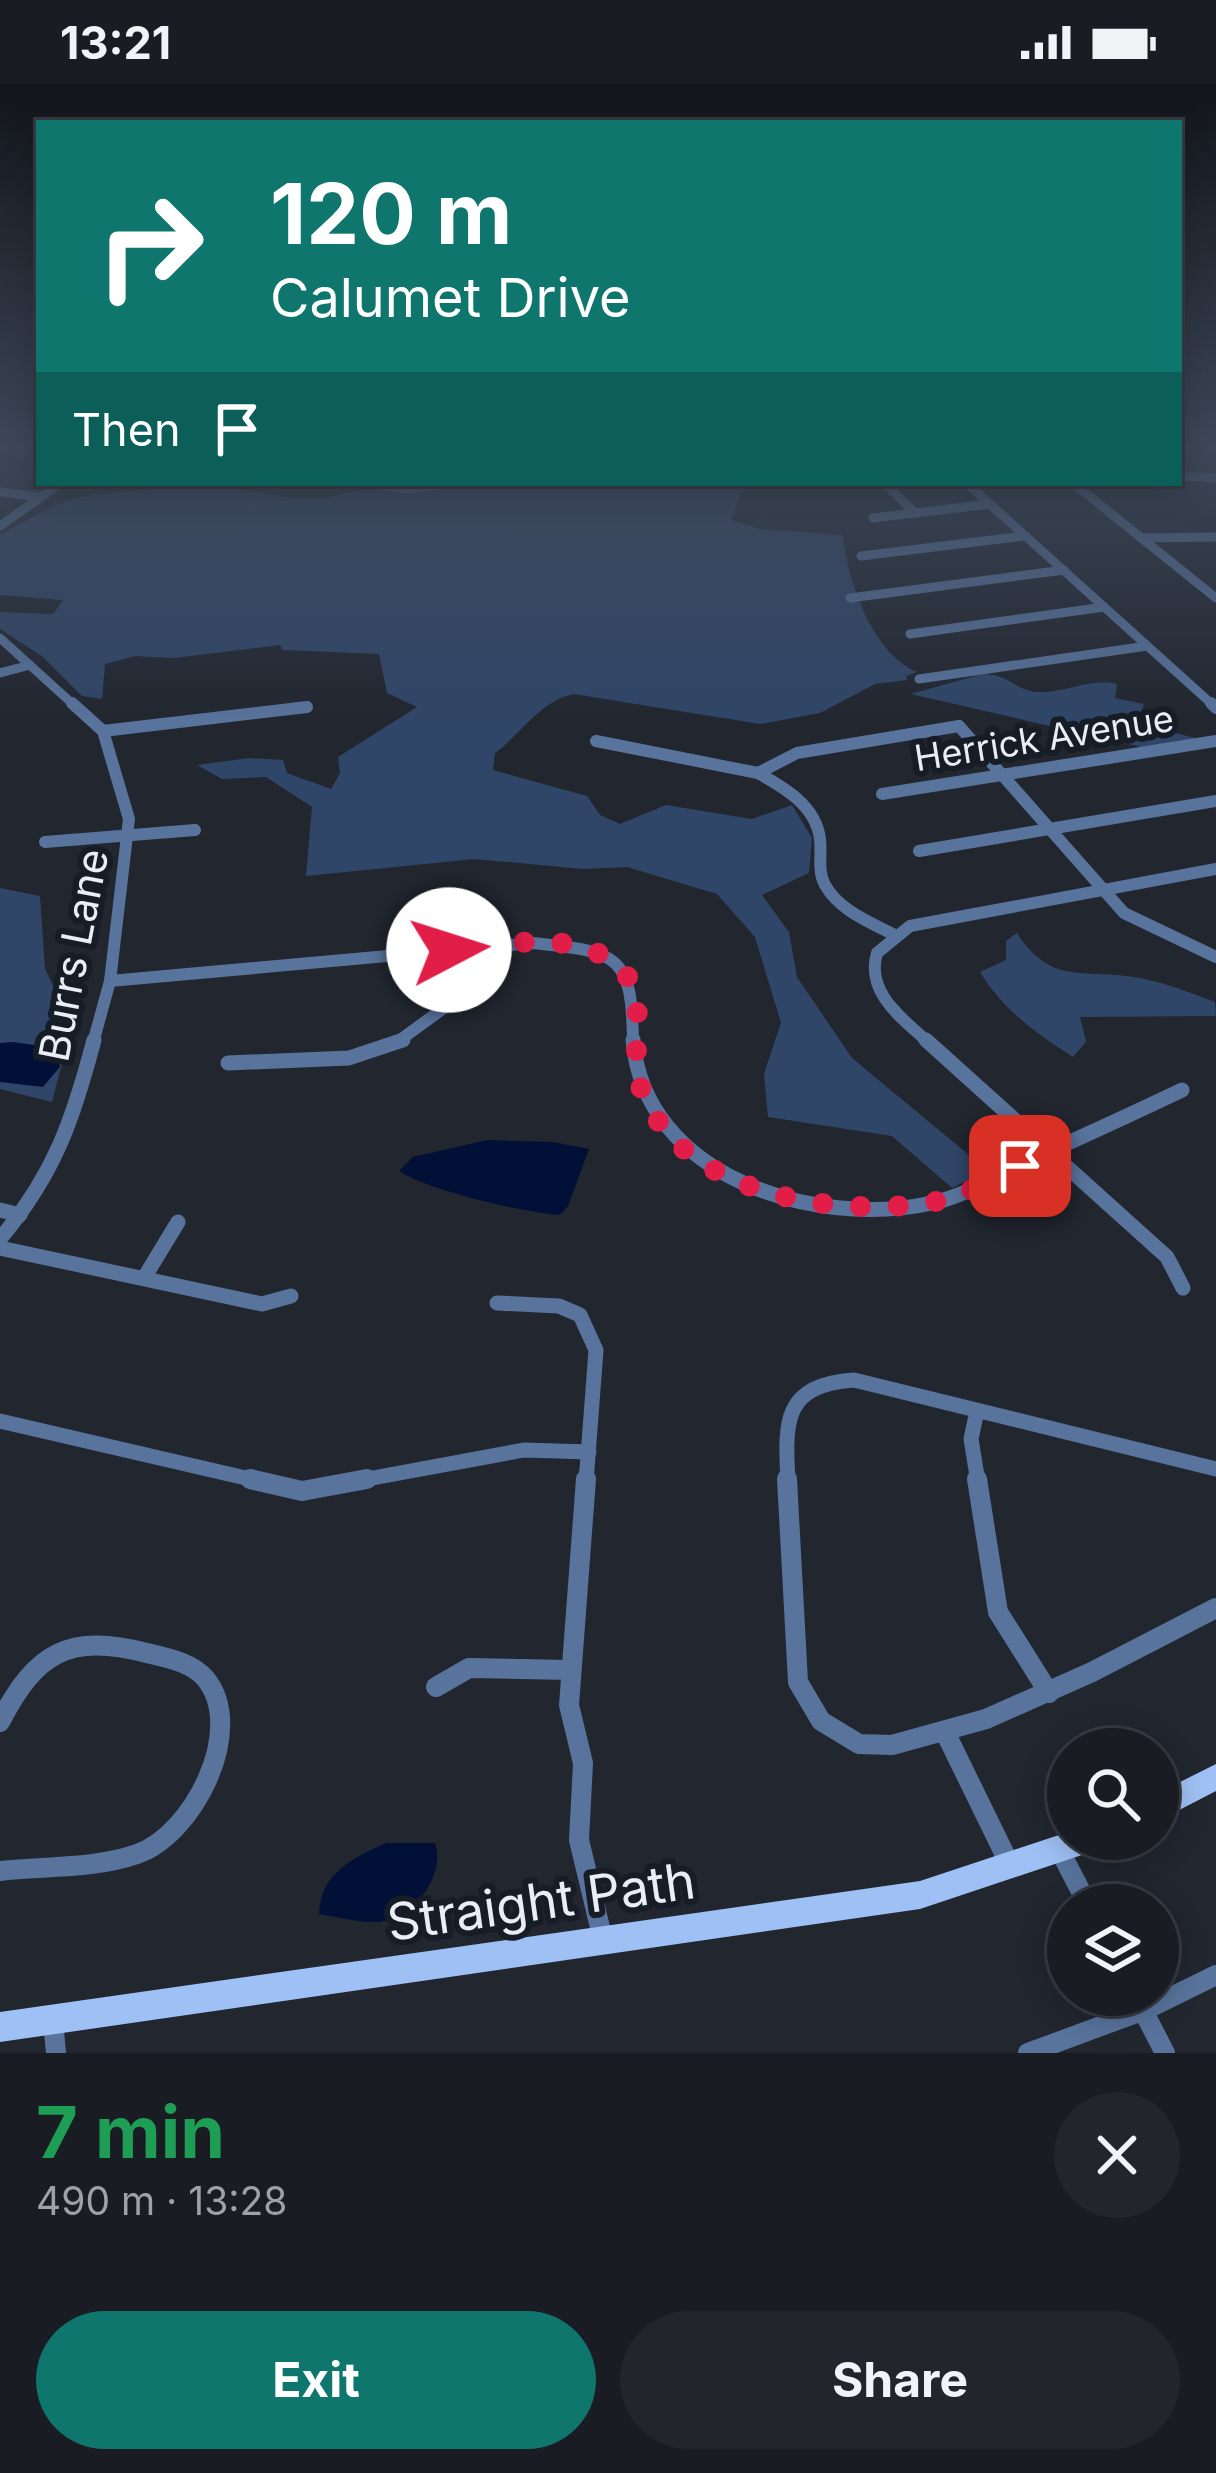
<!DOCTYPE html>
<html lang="en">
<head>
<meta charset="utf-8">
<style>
  :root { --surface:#191c23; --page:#22252b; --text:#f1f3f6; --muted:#9fa1a6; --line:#373a41; --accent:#0f766e }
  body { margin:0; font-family:Inter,sans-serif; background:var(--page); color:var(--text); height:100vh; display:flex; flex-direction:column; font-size:45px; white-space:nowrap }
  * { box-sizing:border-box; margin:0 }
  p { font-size:39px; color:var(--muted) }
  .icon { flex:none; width:66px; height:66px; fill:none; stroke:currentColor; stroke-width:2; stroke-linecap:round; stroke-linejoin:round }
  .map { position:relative; height:1969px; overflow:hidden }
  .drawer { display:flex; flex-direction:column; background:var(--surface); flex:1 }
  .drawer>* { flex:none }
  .guide { position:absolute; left:36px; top:36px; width:1146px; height:366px; border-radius:0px; box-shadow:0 6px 30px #0003,0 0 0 3px var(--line); background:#0f766e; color:#fff; overflow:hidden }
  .buttons { position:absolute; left:1047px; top:1644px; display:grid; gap:24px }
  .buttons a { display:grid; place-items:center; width:132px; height:132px; border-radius:50%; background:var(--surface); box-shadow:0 6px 30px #0003,0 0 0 3px var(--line); font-size:60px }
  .pin { position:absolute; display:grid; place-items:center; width:102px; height:102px; color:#fff; margin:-51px; border-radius:24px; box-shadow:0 6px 18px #0006 }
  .me { position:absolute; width:132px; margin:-66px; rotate:85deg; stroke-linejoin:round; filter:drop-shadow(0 0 9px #0008) }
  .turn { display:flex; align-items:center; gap:42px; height:252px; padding:0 36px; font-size:54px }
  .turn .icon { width:156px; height:156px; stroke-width:2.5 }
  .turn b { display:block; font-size:84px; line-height:102px }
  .then { display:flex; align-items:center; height:114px; padding:0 36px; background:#0003; gap:24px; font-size:45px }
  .round { display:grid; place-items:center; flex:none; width:126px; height:126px; border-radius:63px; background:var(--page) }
  .headline { display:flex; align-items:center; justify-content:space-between; height:204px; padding:0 36px }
  h1 { font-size:72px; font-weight:700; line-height:90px; color:#1e9e55 }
  .primary-button { display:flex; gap:24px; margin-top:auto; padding:24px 36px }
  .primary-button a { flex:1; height:138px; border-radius:72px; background:var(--accent); color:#fff; font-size:48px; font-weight:700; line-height:138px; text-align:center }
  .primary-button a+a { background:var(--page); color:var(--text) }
  .status { display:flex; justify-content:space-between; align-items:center; height:84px; padding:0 60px; background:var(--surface); direction:ltr }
  .status svg { height:33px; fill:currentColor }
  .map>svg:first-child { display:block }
</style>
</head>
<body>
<div class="status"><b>13:21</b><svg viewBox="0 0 49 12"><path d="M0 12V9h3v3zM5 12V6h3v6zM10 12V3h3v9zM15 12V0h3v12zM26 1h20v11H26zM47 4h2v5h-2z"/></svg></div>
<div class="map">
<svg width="1216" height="1969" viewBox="0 0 1216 1969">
  <rect width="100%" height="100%" fill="#21262f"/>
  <g fill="#304668">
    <path d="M462 399H745L731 436 760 445 843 451C847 496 872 569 917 588L906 592 907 596 875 600 820 629 760 640 574 610C541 616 522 649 495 669L493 686 587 712 600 731 620 740 666 721 752 735 792 721 812 754 809 789 762 811 789 848 797 893 852 974 987 1086 952 1104 892 1052 768 1033 764 990 781 939 755 853 717 810 627 783 583 785 474 775 306 792 312 723 266 693 222 695 197 681 249 674 283 676 287 689 331 705 340 689 338 673 417 623 387 609 379 570 283 566 280 561 174 574 135 572 105 580 102 615 82 612 43 573 0 545V528L53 530 63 516 0 511V450L66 416 100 410 207 400 290 414H326L359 406 449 405Z"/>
    <path d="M982 590C1010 590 1014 606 1037 608 1064 610 1092 593 1117 600L1115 614 1144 620 1140 631 1151 643 1203 656 1150 665 911 610Z"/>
    <polygon points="0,804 40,812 45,885 72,941 52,1018 0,1005"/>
    <path d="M1017 849C1050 901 1083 885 1133 893 1162 897 1188 908 1215 918L1216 932 1080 933 1086 958 1073 973C1036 949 1003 926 980 888L1006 876V857Z"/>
  </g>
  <g fill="#001036">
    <polygon points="13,958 55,964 60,983 43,1003 0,998 0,959"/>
    <path d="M487 1056 552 1058 589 1065 568 1122 560 1131C518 1127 433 1108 399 1087L413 1073Z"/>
    <path d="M386 1759H435C446 1793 413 1834 379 1838 360 1839 338 1833 319 1830 321 1789 351 1775 386 1759Z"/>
  </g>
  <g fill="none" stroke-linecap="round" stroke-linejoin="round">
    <g stroke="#58739c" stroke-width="9">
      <polyline points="1179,392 1216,394"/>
      <polyline points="368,399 408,405 454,399"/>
      <polyline points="884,399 915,429"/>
      <polyline points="1073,399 1216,514"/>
      <polyline points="971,403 1214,622"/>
      <polyline points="0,408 40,413"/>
      <polyline points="873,434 990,420"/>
      <polyline points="0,442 61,399"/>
      <polyline points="1141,454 1216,453"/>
      <polyline points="861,472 1024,452"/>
      <polyline points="850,514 1064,486"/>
      <polyline points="910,550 1104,523"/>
      <polyline points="0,554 75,622"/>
      <polyline points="0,589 30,581"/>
      <polyline points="919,595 1147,562"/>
    </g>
    <g stroke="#58739c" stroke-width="12">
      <polyline points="72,619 103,647 129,735 110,897 93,959"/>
      <polyline points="1211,619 1216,624"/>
      <polyline points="959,642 1124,829 1216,873"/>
      <polyline points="103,647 307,623"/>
      <path d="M596 657 758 689C785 704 816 722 820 755 822 771 817 786 825 801 839 826 869 838 893 850"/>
      <polyline points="758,689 797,669 959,642"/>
      <polyline points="882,710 1216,657"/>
      <polyline points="45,758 195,746"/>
      <polyline points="919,767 1216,717"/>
      <path d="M110 897 533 859C619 868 632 870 633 959"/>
      <polyline points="396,959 452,918 449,866"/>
      <path d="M929 959C903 935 865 909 877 869L910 842 1216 785"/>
    </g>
    <g stroke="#58739c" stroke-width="15">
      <path d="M633 956C644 1093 815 1145 932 1119 965 1112 994 1093 1024 1079 1077 1055 1130 1031 1182 1006"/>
      <polyline points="926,956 1167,1173 1183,1204"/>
      <polyline points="228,979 349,974 403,956"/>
      <polyline points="0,1126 20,1131"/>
      <path d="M0 1155C54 1091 73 1036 94 956"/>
      <polyline points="0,1164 262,1220 291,1212"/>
      <polyline points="144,1194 178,1138"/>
      <polyline points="497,1219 559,1222 580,1231 596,1266 586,1398"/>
      <polyline points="977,1327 971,1355 978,1398"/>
      <polyline points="0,1337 263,1398"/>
      <polyline points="351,1398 524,1366 589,1368"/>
      <path d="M788 1398C785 1339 782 1301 854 1296L1216 1385"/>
    </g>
    <g stroke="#58739c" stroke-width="20">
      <polyline points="250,1395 302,1407 367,1395"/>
      <polyline points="586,1395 569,1621 583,1679 579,1756 603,1856"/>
      <polyline points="787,1395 798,1598 821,1637 859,1660 892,1661 986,1635 1092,1588 1216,1524"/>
      <polyline points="977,1395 998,1528 1049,1609"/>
      <polyline points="436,1603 469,1584 570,1586"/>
      <path d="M0 1638C36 1568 69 1549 147 1569 167 1574 191 1578 205 1594 248 1645 192 1752 137 1770 94 1785 44 1782 0 1787"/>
      <polyline points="945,1648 1011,1783"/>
      <polyline points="1060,1767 1088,1821"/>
      <polyline points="1135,1911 1165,1969"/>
      <polyline points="53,1937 56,1969"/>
      <polyline points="1028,1969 1147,1925 1216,1891"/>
    </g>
    <g fill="#9fc0f4" fill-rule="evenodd">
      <polygon points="1216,1680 1216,1707 1158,1737 1158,1709"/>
      <polygon points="1068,1748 1068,1755 1102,1755 1098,1765 1088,1769 920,1825 0,1958 0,1928 920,1797"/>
    </g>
  </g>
  <linearGradient id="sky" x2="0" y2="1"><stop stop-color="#12151a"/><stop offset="0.57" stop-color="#3d4758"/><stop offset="1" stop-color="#3d4758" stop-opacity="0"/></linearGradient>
  <rect width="1216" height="638" fill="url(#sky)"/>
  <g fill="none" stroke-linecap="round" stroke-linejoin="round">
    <path stroke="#e11d48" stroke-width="21" stroke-dasharray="0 37.8" d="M449 866C503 861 573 844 618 882 653 912 627 965 641 1004 679 1110 831 1133 927 1119 960 1115 991 1096 1020 1082"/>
  </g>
  <g text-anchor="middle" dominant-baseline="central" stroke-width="12" stroke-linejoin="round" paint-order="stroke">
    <g font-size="36" fill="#e9edf4" stroke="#171d26">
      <text transform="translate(1044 654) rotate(-9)">Herrick Avenue</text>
    </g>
    <g font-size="42" fill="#e9edf4" stroke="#171d26">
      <text transform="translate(73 871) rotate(-79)">Burrs Lane</text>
    </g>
    <g font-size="51" fill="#e9edf4" stroke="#171d26">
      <text transform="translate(541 1817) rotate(-8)">Straight Path</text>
    </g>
  </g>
</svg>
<div class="buttons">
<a><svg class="icon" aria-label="search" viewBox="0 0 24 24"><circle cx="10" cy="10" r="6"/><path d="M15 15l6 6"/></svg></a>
<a><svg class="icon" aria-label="layers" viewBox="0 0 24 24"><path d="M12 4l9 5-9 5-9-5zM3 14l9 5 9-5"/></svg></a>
</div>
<div class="pin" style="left:1020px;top:1082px;background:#d93025"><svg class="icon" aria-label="arrive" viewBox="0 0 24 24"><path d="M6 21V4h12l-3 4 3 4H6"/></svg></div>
<svg class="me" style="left:449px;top:866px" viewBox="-20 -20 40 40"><circle r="19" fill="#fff"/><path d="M0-13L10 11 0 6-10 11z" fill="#e11d48"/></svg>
<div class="guide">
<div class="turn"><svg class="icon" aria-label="right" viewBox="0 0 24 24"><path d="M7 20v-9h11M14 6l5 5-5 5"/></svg><div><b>120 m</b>Calumet Drive</div></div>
<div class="then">Then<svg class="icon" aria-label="arrive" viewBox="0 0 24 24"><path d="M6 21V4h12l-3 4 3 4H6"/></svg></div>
</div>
</div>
<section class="drawer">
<div class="headline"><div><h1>7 min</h1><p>490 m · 13:28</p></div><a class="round"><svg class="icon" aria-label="close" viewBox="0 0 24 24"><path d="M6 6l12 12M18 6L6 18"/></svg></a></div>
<div class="primary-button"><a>Exit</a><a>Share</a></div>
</section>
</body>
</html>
